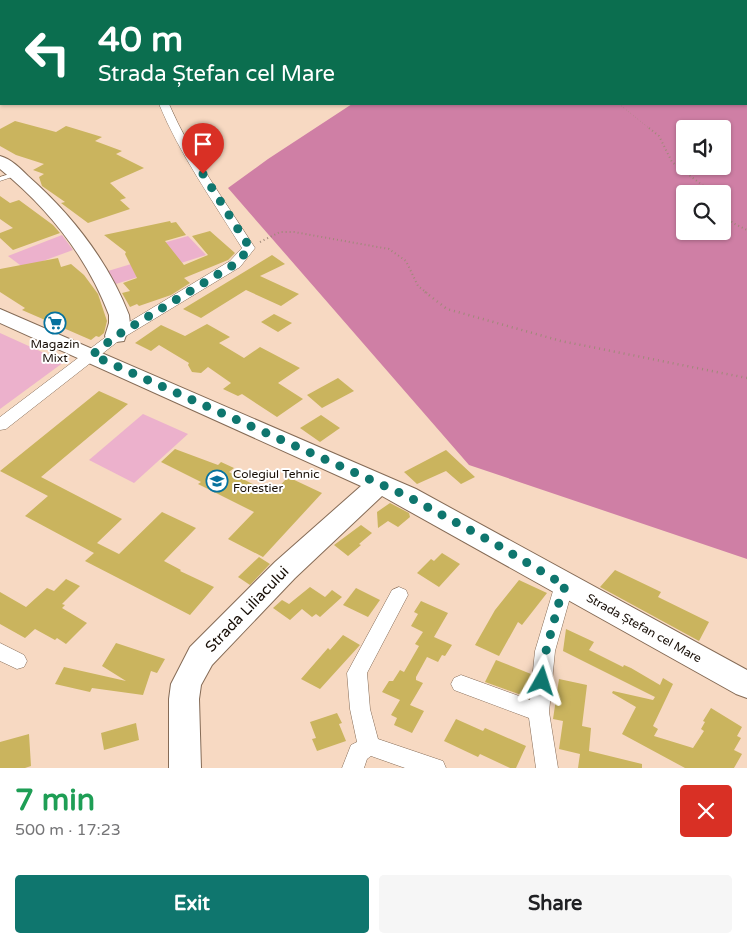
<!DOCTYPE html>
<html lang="en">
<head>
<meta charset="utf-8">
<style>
  :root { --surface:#fff; --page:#f6f6f6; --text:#202124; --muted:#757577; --accent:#0f766e }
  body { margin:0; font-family:"Varela Round",sans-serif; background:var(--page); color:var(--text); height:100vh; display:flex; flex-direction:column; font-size:19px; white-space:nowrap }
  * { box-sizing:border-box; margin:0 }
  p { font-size:16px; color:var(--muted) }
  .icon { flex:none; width:28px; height:28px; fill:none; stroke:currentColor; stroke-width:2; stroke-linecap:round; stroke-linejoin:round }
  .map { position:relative; height:768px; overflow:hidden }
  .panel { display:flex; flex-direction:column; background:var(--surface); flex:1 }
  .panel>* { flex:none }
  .banner { position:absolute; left:0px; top:0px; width:748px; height:105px; box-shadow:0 1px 4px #0004; background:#0b6e4f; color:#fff; overflow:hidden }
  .tools { position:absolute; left:676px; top:120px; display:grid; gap:10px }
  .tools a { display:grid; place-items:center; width:55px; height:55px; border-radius:5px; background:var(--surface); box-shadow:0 1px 4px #0004; font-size:25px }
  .pin { position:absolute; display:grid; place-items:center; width:42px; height:42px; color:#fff; margin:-51px -21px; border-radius:50% 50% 50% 0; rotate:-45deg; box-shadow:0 0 5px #0007 }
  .pin .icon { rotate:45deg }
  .me { position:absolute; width:55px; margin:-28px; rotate:6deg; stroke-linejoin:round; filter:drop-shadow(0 0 4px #0008) }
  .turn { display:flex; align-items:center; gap:18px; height:105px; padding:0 15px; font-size:22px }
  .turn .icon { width:65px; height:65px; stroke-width:2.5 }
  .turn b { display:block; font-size:35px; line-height:42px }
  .round { display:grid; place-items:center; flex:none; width:52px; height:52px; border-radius:5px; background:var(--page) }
  .summary { display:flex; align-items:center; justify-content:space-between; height:85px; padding:0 15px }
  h1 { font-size:30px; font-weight:700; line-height:38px; color:#1e9e55 }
  .cta { display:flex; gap:10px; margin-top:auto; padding:10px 15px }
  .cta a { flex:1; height:58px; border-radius:5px; background:var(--accent); color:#fff; font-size:20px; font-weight:700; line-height:58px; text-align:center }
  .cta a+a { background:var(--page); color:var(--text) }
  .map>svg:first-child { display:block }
</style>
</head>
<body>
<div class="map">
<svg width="747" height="768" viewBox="0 0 747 768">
  <rect width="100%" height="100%" fill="#f7d9c2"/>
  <g fill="#ecb1cc">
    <polygon points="62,235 73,250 24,268 8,256"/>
    <polygon points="188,236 206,255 116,284 108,271 151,258 163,243"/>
    <polygon points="0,333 64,362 0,409"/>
    <polygon points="143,414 188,434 134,483 89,460"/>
  </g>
  <path fill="#cf7fa5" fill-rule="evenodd" d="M371 0H747V559L469 465 228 188 268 159 352 104H746V1ZM685 129H722V166H685ZM685 194H722V231H685Z"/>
  <g fill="#cab45e">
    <polygon points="15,121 56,132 66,126 102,137 95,141 122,151 116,154 144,168 110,183 126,198 120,200 130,209 88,223 61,203 65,202 42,186 39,177 44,174 33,170 44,164 16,155 0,146 0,129"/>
    <polygon points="0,196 10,203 19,200 53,225 60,233 13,250 0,238 0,233 13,228 0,219"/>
    <polygon points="170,221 171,223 176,222 186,235 165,241 184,265 208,255 192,236 210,231 235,253 228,260 184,278 190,283 171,295 139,306 137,304 130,307 122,293 130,291 123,283 137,278 125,254 126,252 104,235"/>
    <polygon points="272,255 285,264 260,276 299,294 281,306 246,290 201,318 183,309"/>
    <polygon points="58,258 61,267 71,264 84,275 98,294 107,321 104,333 99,337 96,336 91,340 22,310 25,308 0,292 0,269"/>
    <polygon points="274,314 292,323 278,332 261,322"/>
    <polygon points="207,324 230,337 219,343 244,358 260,347 300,368 278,383 303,399 277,417 242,394 238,396 223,389 231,383 208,367 201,373 192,372 188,365 189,363 159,345 151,351 135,343 161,325 185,336"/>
    <polygon points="338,378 354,391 322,408 307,395"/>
    <polygon points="99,391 128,404 41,477 122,519 97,543 119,554 162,512 196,528 164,561 181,570 180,571 214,587 190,615 85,561 94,553 25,516 48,496 0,471"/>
    <polygon points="321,415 340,428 320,442 300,428"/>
    <polygon points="175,449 218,465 221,462 234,468 229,472 272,494 288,477 322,493 263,557 228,539 254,512 198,484 201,482 161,462"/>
    <polygon points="446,450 475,477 461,484 446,471 417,484 404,472"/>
    <polygon points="390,503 409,513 410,517 398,527 388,521 378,528 377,512"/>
    <polygon points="361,525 372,533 359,544 361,545 348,556 334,545"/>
    <polygon points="442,553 460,564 439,587 417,573 431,559 434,561"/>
    <polygon points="259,557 270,564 250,585 238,577"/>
    <polygon points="615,570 661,592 658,597 709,622 699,641 600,587"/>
    <polygon points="66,579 80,586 62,604 65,605 62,608 87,623 66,644 57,638 55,640 35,629 25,638 0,624 0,592 26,607 47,588 54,591"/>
    <polygon points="519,580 547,593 522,625 518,622 499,656 475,645 495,610"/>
    <polygon points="310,587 325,597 332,590 342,597 320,617 316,614 312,617 302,609 290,620 273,608 282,600 289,604"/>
    <polygon points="356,588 380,600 368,617 343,605"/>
    <polygon points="421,601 448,613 434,637 452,645 445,656 442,655 438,662 427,657 416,677 416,680 423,683 410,705 424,711 412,733 394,725 397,718 391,715 400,700 382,692 389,681 393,681 400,670 404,672 419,646 415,644 423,632 411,626 418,614 414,612"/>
    <polygon points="566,629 594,642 589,650 623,667 624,665 631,668 660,685 663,678 673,684 653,726 658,729 654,736 693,748 704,731 701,729 705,722 703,721 711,708 742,727 737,736 741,738 734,750 742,754 734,768 685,768 622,734 636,707 612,693 613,691 653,700 655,697 563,651"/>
    <polygon points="343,635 360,645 320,689 301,679 328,648 330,650"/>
    <polygon points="116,643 165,659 157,673 151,671 143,695 92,688 90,692 55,684 64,667 126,681 102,666"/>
    <polygon points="496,660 531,674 527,697 485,682"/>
    <polygon points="559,679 587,685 582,726 591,728 589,751 642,764 642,768 578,768 580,754 559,749 563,721 553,719"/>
    <polygon points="337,713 342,723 339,724 346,741 317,751 312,739 316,738 310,722"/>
    <polygon points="456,719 483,731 485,728 526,746 516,768 510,768 480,754 478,757 444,741"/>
    <polygon points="136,723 139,740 104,750 101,733"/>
    <polygon points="29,734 31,766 25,768 0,768 0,742"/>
  </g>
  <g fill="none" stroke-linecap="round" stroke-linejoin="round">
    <g stroke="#856b56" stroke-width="1">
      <polygon id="lane" points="16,172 19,174 18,175 0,181 0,177"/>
    </g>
    <g stroke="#856b56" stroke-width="1">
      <g id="street">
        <polygon points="0,54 1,55 1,61 0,61"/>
        <path d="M159 104H169C191 155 225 201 255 248L240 267 121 339 6 429 0 430V417L111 333 230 261 242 248C213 201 180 155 159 104Z"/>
        <polygon points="566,579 573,581 575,586 571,594 555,651 549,712 558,768 536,768 529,718 454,690 451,684 454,678 461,675 530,700 535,651 553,591 559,581"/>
        <polygon points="399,587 406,590 408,595 367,673 370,709 378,739 443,761 446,768 405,768 371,756 367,759 364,768 342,768 351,745 357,742 350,709 347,673 392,590"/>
        <polygon points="0,643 24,655 27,661 24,667 17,669 0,661"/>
      </g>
    </g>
    <g stroke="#856b56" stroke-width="2">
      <g id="secondary">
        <path d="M0 156C11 159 20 168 28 176 71 214 108 261 129 315L130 324 124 341 116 342 108 341 105 336 109 323V315C87 257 48 208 0 169Z"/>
        <polygon points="0,309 416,489 747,670 747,698 736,694 382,496 295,578 212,665 201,685 199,699 201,768 169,768 169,699 171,684 190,647 275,562 361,486 0,323"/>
      </g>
    </g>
    <g stroke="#9f8978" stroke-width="1" stroke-dasharray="0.5 2.5" stroke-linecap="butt">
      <polyline points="365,0 368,1"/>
      <polyline points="373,0 376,1"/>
      <polyline points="619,104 650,129"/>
    </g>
    <g stroke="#9f8978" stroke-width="2" stroke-dasharray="1 3" stroke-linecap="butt">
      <polyline points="649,128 659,136 672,162 714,194"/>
      <polyline points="722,214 733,223 747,230"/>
      <polyline points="260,242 280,232 294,232 389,249 406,261 418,286 427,293"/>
    </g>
    <polyline stroke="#9f8978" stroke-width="2.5" stroke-dasharray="1 4" stroke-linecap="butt" points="425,292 447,309 561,341 747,378"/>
    <use href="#lane" fill="#fff" fill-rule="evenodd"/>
    <use href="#street" fill="#fff" fill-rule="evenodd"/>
    <use href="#secondary" fill="#fff" fill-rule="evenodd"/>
  </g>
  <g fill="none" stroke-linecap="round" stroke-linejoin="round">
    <polyline stroke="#0f766e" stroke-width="9" stroke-dasharray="0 16.2" points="203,174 250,248 235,264 116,336 92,355 407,496 494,543 566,586 562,591 546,651 542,681"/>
  </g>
  <defs>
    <g id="supermarket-ring" transform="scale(1.125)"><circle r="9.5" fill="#fff" stroke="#06729e" stroke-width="1.5"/><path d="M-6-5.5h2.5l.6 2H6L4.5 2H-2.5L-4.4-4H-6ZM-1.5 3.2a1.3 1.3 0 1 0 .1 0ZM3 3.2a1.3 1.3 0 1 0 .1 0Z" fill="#06729e"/></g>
    <g id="school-ring" transform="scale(1.125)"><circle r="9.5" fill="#fff" stroke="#06729e" stroke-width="1.5"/><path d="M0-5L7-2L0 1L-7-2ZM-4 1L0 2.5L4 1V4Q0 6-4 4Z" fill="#06729e"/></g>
  </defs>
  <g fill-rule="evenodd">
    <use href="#supermarket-ring" x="55" y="323"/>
    <use href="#school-ring" x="217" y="481"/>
  </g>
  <g text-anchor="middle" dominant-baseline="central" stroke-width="4" stroke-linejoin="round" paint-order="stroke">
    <g font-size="12" fill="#170e06" stroke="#fff">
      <text x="55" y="344">Magazin<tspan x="55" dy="14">Mixt</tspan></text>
      <text x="233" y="474" text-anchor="start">Colegiul Tehnic<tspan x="233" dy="14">Forestier</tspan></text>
    </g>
    <g font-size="12" fill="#170e06" stroke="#fff">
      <text transform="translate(644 628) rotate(29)">Strada Ștefan cel Mare</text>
    </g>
    <g font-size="15" fill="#170e06" stroke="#fff">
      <text transform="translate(247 609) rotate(-46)">Strada Liliacului</text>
    </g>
  </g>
</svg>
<div class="tools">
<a><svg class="icon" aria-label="sound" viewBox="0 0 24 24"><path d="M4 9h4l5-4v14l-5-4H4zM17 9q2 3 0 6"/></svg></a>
<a><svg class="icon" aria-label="search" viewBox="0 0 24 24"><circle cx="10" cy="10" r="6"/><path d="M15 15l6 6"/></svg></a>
</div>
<div class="pin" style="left:203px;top:174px;background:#d93025"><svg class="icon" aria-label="arrive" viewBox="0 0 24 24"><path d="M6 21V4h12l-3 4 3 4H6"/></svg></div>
<svg class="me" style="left:542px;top:681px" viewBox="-20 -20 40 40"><path d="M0-17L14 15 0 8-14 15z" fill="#0f766e" stroke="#fff" stroke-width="4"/></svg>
<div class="banner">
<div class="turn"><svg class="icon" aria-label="left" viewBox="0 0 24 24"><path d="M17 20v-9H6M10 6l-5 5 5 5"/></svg><div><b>40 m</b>Strada Ștefan cel Mare</div></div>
</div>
</div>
<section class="panel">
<div class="summary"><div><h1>7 min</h1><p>500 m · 17:23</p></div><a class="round" style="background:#d93025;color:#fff"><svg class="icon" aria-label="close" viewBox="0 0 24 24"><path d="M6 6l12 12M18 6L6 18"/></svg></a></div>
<div class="cta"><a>Exit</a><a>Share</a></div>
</section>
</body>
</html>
